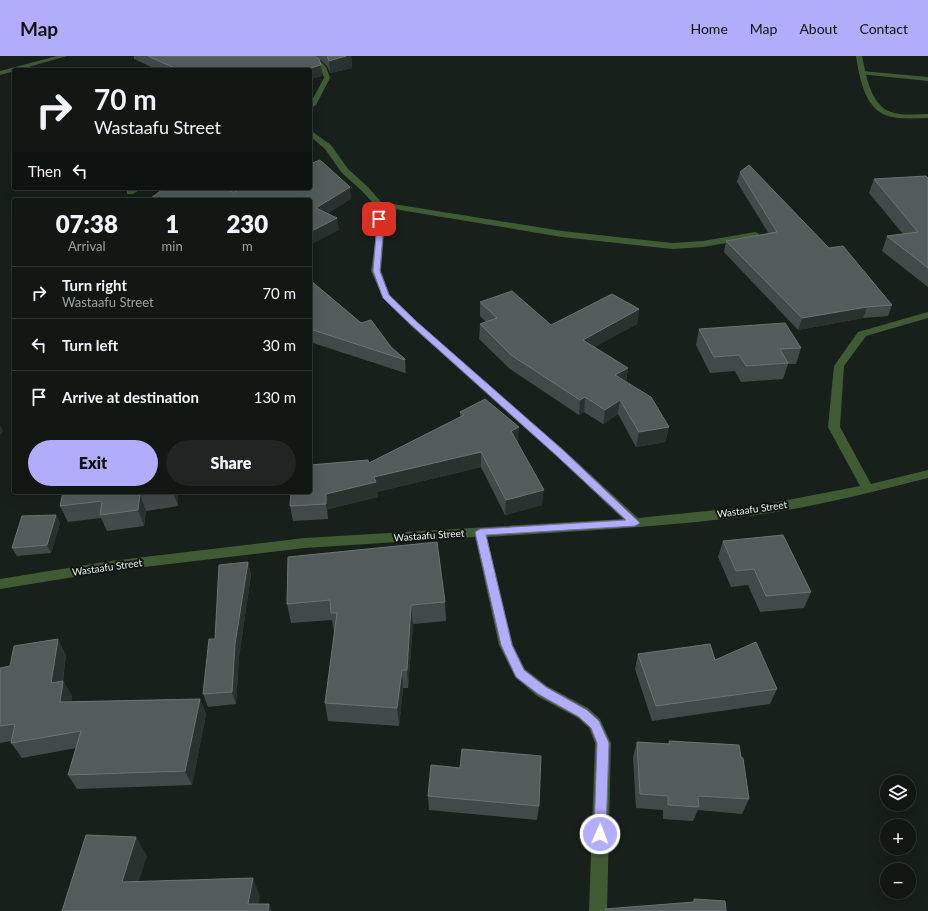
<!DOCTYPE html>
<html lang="en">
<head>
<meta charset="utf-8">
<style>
  :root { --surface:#111814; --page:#1e2522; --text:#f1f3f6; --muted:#9ca0a0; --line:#303734; --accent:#b1adfa }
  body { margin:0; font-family:Lato,sans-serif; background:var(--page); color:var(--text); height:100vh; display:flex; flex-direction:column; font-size:15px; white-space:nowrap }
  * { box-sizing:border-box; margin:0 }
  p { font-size:13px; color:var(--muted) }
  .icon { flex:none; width:22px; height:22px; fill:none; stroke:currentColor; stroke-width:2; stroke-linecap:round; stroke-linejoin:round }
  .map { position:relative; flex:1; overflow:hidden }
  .sheet { position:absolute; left:12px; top:142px; width:300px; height:296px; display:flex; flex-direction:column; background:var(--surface); border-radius:4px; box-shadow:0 4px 16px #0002,0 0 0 1px var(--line) }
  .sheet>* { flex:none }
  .hud { position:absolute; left:12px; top:12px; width:300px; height:122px; border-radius:4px; box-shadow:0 4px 16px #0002,0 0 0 1px var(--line); background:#111814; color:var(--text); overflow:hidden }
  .fabs { position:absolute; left:880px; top:719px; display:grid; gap:8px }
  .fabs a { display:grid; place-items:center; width:36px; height:36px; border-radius:50%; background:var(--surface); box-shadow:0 4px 16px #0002,0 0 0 1px var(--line); font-size:20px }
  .pin { position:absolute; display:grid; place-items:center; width:34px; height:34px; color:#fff; margin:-17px; border-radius:8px; box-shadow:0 2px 6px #0006 }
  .me { position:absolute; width:44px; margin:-22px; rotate:2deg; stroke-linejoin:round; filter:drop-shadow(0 0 3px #0008) }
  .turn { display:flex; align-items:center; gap:14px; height:84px; padding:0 16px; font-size:18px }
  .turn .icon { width:52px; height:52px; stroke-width:2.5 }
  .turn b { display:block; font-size:28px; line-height:34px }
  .then { display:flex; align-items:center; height:38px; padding:0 16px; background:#0003; gap:8px; font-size:15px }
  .eta { display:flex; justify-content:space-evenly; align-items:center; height:68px; text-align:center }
  .eta b { font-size:24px; font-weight:800; line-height:28px }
  .button { display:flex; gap:8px; margin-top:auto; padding:8px 16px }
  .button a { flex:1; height:46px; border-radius:24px; background:var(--accent); color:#111; font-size:16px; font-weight:800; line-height:46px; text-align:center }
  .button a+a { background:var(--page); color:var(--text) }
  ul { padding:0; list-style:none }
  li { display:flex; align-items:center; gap:12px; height:52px; padding:0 16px; border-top:1px solid var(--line) }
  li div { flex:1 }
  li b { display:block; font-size:15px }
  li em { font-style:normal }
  header { display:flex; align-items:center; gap:24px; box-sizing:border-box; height:56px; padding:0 20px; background:var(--accent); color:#111 }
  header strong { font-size:19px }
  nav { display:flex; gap:22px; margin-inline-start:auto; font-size:14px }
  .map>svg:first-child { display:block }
</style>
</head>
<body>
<header>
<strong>Map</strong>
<nav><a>Home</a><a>Map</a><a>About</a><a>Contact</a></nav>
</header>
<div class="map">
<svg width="928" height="855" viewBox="0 0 928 855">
  <rect width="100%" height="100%" fill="#17201b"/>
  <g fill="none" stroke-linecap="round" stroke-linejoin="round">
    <polygon fill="#405b34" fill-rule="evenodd" points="862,15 928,21 928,25 860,18 859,17"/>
    <g fill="#405b34" fill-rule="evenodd">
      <polygon points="57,0 67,0 0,19 0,15"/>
      <polygon points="308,0 315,0 326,11 330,22 316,49 310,53 310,48 324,22 321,13"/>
      <path d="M856 0H862C866 18 870 49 891 56 902 60 916 58 928 58V62C914 62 898 64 885 59 864 50 859 19 856 0Z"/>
      <path d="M310 74 331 89 348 113 368 131 381 146 562 175 672 187 703 185 755 176 758 177 759 179 758 181 755 182 703 191 672 193 562 181 382 151 384 179 381 215 390 239 416 265 564 394 638 462 757 450 860 430 828 371 834 310 858 276 928 256V262L866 280 844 310 840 371 871 428 928 414V422C872 436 814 451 756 459 667 471 577 475 487 481L513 589 525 613 547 630 588 652 600 663 611 687 607 855H589L595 687 589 672 578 662 537 640 515 621 499 589 475 481 305 492 111 515 0 533V523L111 505 305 482 623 463 556 400 410 269 383 242 371 215 376 179 374 148 362 135 342 117 325 93 310 80Z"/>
      <polygon points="132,132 142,132 133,138 127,138 127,134"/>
    </g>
  </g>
  <g fill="#404b49">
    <polygon points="134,0 315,0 321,9 322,20 310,23 310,14 158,14 134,3"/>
    <polygon points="316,0 351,0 352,12 330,17 327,10"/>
    <polygon points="740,116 829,192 892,249 888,260 863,262 798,274 724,196 726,185 769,178 737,126"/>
    <polygon points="928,122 928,231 882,195 887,180 903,178 869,137 874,123"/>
    <polygon points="310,224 405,303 406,316 405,317 310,286"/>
    <polygon points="480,246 551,269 639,253 637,268 594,291 628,312 626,326 669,371 665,386 636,391 618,358 603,368 584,356 579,359 510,313 479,283 480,268 486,266 480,260"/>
    <polygon points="699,273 801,292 796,308 788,308 783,323 741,326 735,315 710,317 696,289"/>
    <polygon points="460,356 518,386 517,386 542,449 505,459 481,411 377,436 378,441 328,453 328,463 293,465 290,450 369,407 460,361"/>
    <polygon points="63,436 178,436 178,450 146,455 144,470 107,475 101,462 68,466 60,450"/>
    <polygon points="56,459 60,467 51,497 17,500 12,492"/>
    <polygon points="723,485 811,536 804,552 760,556 748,529 731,531 718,501"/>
    <polygon points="288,501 445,546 446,565 413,568 408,632 403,632 399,670 328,665 325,647 335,576 334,576 332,564 291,567 287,548"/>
    <polygon points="248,506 251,519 239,601 236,648 208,651 203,638 215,583"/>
    <polygon points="638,598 715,604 777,633 770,648 652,665 635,613"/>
    <polygon points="66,599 63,625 72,640 71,646 200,643 206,658 192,729 77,733 68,719 76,692 22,702 11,687 11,685 0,687 0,612"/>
    <polygon points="669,685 749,743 742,758 698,754 693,765 663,763 663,754 636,752 633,701 637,686 668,688"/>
    <polygon points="460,712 539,750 537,764 429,754 428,740"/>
  </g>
  <g fill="#28332f">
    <polygon points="346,0 351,0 352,12 330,17 329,5"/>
    <polygon points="321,9 322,20 310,23 310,14 303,14"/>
    <polygon points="350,131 351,143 318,164 316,152"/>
    <polygon points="337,162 339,174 310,189 310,176"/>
    <polygon points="867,251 863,262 798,274 802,262"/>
    <polygon points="639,253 637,268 581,298 583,284"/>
    <polygon points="405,303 406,316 405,317"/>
    <polygon points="628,312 626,326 615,319"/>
    <polygon points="585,341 584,356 579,359 580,344"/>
    <polygon points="620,344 618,358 603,368 605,354"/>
    <polygon points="0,369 3,375 0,379"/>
    <polygon points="519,371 518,386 510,390 511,375"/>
    <polygon points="669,371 665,386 636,391 639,376"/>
    <polygon points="481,396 481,411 377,436 378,441 328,453 328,463 326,448 326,438 374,421"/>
    <polygon points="544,434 542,449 505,459 506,444"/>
    <polygon points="173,436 178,436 178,450"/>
    <polygon points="140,438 146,455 144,470 138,454"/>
    <polygon points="56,459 60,467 51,497 47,489"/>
    <polygon points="248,506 251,519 239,601 236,648 232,636 235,588"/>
    <polygon points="411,549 413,568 408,632 407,614"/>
    <polygon points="58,583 66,599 60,643 51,627"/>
    <polygon points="402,614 403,632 399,670 397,652"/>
    <polygon points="63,625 72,640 69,662 60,646"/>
    <polygon points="200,643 206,658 192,729 185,715"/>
    <polygon points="136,781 147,800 133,843 122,826"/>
    <polygon points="253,822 260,840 258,855 248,848"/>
    <polygon points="269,848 272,855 268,855"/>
  </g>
  <g fill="#525d5b" stroke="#6a7472">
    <polygon points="148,0 315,0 319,3 321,9 303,14 179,14"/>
    <polygon points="327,0 346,0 329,5"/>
    <polygon points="320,104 350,131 316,152 337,162 310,176 310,144 148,144 165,132 215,132 234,136 246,132 310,132 310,108"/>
    <polygon points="749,109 829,192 843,190 892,249 867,251 802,262 726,185 777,176 740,116"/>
    <polygon points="926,120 928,122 928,212 887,180 918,176 874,123"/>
    <polygon points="310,224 361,267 371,264 391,291 405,303 405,304 310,273"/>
    <polygon points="512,235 551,269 612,238 639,253 583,284 628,312 615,319 651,341 669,371 639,376 620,344 605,354 585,341 580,344 511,299 480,268 497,262 480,246"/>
    <polygon points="785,267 801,292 780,293 788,307 746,310 739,299 714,301 699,273"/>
    <polygon points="485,343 519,371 511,375 544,434 506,444 481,396 374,421 376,426 326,438 326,448 290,450 291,436 310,436 310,409 368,404 369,407 464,359 460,356"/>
    <polygon points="63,436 158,436 140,438 138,454 100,459 102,445 60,450"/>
    <polygon points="56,459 47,489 12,492 22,460"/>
    <polygon points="783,479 811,536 766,540 754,513 736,515 723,485"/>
    <polygon points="437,486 445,546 411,549 407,614 402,614 397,652 325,647 337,557 331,557 330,544 287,548 288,501"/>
    <polygon points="248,506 235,588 232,636 203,638 209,583 215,583 219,509"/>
    <polygon points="58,583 51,627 63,625 60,646 200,643 185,715 68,719 81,675 11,687 15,668 0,670 0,612 10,610 14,590"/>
    <polygon points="756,586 777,633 656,650 638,598 710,588 715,604"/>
    <polygon points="669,685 739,689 741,701 743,702 749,743 698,740 699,751 668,749 668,740 640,738 637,686 670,688"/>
    <polygon points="462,693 541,700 539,750 428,740 431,709 460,712"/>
    <polygon points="86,779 136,781 122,826 253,822 248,848 269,848 268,855 62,855"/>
    <polygon points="694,843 725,845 726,855 605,855 605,853 694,846"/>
  </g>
  <polygon fill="#b1adfa" stroke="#7370a2" points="379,161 382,163 383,179 380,215 389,239 416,265 564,395 640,467 635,470 486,479 512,589 524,614 546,631 587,654 599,665 609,687 606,778 604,783 600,785 596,783 594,778 597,687 591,672 579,661 538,638 516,621 501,589 475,476 480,473 626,464 557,400 410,268 383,242 373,215 376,179 375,163"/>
  <g text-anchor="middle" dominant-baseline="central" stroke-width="4" stroke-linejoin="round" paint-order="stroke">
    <g font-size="10" fill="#ebf1ee" stroke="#0e1612">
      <text transform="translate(752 453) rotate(-8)">Wastaafu Street</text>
      <text transform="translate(429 479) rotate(-4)">Wastaafu Street</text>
      <text transform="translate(107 511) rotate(-8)">Wastaafu Street</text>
    </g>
  </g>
</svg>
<div class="fabs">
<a><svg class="icon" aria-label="layers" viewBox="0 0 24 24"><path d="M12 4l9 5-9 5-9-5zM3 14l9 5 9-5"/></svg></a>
<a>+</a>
<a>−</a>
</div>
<div class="pin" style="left:379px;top:163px;background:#d93025"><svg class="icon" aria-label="arrive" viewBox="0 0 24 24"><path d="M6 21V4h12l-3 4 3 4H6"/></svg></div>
<svg class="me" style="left:600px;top:778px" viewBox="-20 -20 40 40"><circle r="17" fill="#b1adfa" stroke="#fff" stroke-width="3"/><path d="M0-11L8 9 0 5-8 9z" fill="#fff"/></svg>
<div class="hud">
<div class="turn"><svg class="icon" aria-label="right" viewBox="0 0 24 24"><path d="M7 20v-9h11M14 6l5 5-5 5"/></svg><div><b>70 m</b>Wastaafu Street</div></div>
<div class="then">Then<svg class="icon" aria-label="left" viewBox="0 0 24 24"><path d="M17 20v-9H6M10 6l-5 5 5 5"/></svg></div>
</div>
<section class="sheet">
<div class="eta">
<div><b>07:38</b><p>Arrival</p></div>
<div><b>1</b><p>min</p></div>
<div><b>230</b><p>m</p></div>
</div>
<ul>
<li><svg class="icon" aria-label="right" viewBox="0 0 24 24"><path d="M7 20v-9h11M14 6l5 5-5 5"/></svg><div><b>Turn right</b><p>Wastaafu Street</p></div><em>70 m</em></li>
<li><svg class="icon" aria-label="left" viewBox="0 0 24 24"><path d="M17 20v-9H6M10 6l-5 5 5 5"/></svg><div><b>Turn left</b></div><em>30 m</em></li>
<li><svg class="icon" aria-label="arrive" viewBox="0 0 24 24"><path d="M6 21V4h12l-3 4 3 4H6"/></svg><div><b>Arrive at destination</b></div><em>130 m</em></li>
</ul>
<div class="button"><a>Exit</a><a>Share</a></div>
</section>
</div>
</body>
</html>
